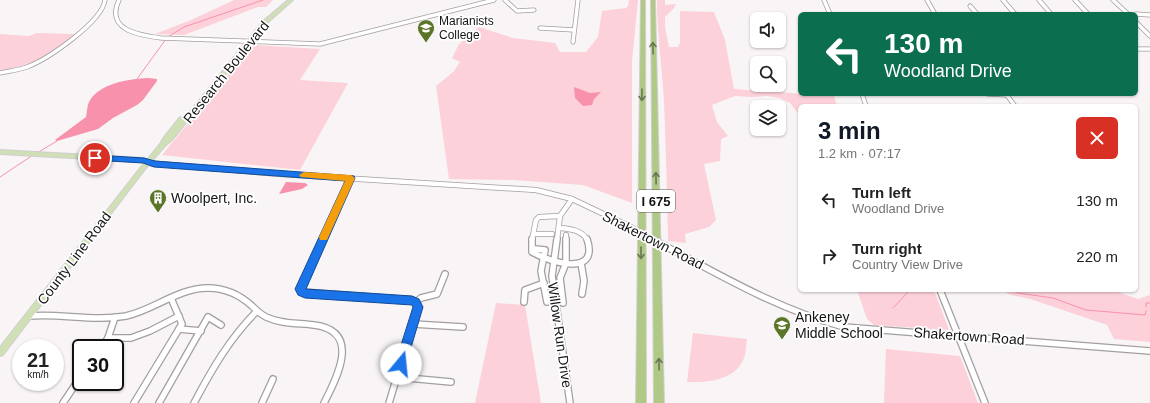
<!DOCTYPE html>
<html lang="en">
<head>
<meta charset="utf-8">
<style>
  :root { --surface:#fff; --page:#f2f2f2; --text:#222; --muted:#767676; --accent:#111827 }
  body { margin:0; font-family:Helvetica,sans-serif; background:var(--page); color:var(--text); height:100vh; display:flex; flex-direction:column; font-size:15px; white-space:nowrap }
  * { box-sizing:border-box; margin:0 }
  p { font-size:13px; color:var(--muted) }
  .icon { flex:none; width:22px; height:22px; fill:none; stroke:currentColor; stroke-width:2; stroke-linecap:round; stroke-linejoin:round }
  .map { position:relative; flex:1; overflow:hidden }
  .sheet { position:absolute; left:798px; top:104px; width:340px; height:188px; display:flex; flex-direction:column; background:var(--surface); border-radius:6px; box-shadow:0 1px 3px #0004 }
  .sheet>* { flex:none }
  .guide { position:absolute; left:798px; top:12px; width:340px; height:84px; border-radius:6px; box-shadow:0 1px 3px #0004; background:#0b6e4f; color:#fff; overflow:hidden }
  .tools { position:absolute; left:750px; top:12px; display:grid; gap:8px }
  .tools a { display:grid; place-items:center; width:36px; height:36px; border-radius:6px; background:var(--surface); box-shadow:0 1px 3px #0004; font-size:20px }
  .speed { position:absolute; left:12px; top:339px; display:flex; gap:8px; font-size:20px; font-weight:700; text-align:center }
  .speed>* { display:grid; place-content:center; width:52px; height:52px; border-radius:50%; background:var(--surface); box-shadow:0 1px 3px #0004; line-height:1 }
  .speed small { font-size:10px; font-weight:400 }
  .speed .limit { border:2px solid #111; border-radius:6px; background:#fff; color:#111 }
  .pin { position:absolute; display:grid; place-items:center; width:34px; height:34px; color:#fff; margin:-17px; border:2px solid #fff; border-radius:50%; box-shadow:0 1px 4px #0007 }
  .me { position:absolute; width:44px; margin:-22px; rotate:17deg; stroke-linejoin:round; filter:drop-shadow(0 0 3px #0008) }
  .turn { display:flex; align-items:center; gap:14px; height:84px; padding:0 20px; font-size:18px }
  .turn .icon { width:52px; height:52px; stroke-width:2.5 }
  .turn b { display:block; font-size:28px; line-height:34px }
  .round { display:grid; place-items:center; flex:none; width:42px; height:42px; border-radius:6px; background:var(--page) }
  .summary { display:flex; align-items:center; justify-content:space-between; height:68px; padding:0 20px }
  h1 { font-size:24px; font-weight:800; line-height:30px; color:var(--accent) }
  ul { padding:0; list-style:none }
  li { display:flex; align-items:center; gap:12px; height:56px; padding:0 20px }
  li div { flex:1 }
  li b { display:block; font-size:15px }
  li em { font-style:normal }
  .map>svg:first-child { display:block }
</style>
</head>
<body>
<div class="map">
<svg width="1150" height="403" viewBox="0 0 1150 403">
  <rect width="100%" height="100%" fill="#f9f5f6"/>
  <g fill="#fcd1da">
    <polygon points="234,0 273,0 266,7 258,7 184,35 155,34 191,20"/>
    <polygon points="629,0 638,0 632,61 632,203 583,185 514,180 449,179 436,86 454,71 460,62 452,58 459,44 479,27 513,38 555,43 560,52 586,52 598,37 602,11 626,8 628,6"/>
    <path d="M657 0H665V5L676 4 674 8 665 17V27L669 47H678L680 43V11L714 12 725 40 734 89 834 96 837 106H800V116L790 103 780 98 767 96 752 97 735 96 712 105 717 122 728 136 721 139 720 161 704 164 716 220 709 227 685 234 686 243 668 241C667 195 666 148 664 101 662 67 657 34 657 0Z"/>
    <path d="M37 33 74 34C51 56 31 66 0 71V34L29 36Z"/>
    <polygon points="252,45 320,49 300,80 348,83 300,170 162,155"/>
    <polygon points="857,290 934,290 949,330 874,325 867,319"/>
    <polygon points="1001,290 1112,290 1138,299 1150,295 1150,342 1114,339 1107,325 1030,299 1011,295"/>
    <polygon points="496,303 525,305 541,403 475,403"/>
    <path d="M693 333 747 339C746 344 746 350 745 355 738 380 709 383 687 382Z"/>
    <polygon points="886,349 960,356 978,403 884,403"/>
  </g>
  <g fill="#f891ac">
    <path d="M148 78 157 79V81L143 100 137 105 113 118 98 129 57 141 55 140 86 117C87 113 87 106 89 102 99 83 129 79 148 78Z"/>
    <polygon points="574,87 590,93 601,92 594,99 592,105 583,106 575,98"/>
    <polygon points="286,182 305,183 308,185 302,189 279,194"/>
  </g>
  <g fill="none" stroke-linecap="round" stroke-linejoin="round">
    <g stroke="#f891ac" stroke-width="1">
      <polyline points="168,37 184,27 263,0"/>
      <polyline points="137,79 166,39"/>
      <polyline points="37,153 57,141"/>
      <polyline points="0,177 33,155"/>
      <polyline points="1012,290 1018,293 1053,298 1086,310 1145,315 1146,311"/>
      <polyline points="1146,307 1146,303 1150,303"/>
      <polyline points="893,308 910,290"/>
    </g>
    <g stroke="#a39fa0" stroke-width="5">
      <g id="minor-far2">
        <path d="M119 0C105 30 138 35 161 38L320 44 494 0"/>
        <polyline points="505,0 517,11 534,10"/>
        <polyline points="824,0 830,14"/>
        <polyline points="927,0 935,14"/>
        <polyline points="1003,0 1015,14"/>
        <polyline points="1039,0 1051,14"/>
        <polyline points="1075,0 1088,14"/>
        <polyline points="1113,0 1128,14"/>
        <polyline points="970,6 977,14"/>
        <polyline points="1136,14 1150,15"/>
        <polyline points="1136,22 1150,36"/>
        <polyline points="540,28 574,30"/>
        <polyline points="573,42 578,0"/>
        <polyline points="1136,49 1150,49"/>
        <path d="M0 73C9 71 19 70 27 67 48 59 102 22 105 0"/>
        <polyline points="862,94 866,106"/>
        <polyline points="988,94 1007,95"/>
        <polyline points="1006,94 1015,106"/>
      </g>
    </g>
    <g stroke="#a39fa0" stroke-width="6">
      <g id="minor-far1">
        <polyline points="148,163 279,174 536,190 572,199 631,227"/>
        <path d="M560 228C570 229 582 230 587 240"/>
        <polyline points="534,234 552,234"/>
        <polyline points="566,235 566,240"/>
        <polyline points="323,240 351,178"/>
        <polyline points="532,240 536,220 539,217 560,216"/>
        <polyline points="557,240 560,216 572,199"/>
      </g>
    </g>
    <g stroke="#a39fa0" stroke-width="8">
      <g id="minor">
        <polyline points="324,239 301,289 302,292 412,300 416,302 418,307 389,403"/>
        <path d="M532 239V252C549 262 600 278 587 239"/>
        <polyline points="557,239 552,276 570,403"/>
        <polyline points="566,239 566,263"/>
        <path d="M667 247C725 278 780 310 844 327L1150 351"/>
        <polyline points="535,249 545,250 541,271 547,302"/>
        <polyline points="581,263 584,281 582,294"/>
        <polyline points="940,290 985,403"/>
        <polyline points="416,302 421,298 437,294 445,274"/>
        <polyline points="524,302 525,290 544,283"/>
        <polyline points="563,303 560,278 566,263"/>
        <path d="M29 316C61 313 93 322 126 316 154 310 178 288 208 288 225 288 240 295 252 306 256 310 260 314 266 317 281 324 298 323 314 325 361 331 338 376 324 403"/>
        <polyline points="413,324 463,327"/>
        <polyline points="179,329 201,331"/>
        <polyline points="108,338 131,338 150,331 179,316"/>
        <polyline points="101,348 108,338 115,317"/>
        <polyline points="397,377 451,382"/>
        <polyline points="63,403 81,376"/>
        <polyline points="134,403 182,324 171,298"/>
        <polyline points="159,403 208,317 221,325"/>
        <path d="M194 403C212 369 230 338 257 311"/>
        <polyline points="262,403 273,379"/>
      </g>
    </g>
    <g stroke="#d0d0d0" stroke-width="2">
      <polygon id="major" points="288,0 293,0 266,24 172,140 165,146 146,168 3,355 0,356 0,347 144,163 143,162 0,154 0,150 144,158 147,160 160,144 164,137 179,118 181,117 184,119 262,22"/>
    </g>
    <g stroke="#d0d0d0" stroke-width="2">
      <g id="highway">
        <polygon points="641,0 645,0 646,403 636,403"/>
        <polygon points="651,0 655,0 664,403 654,403"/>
      </g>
    </g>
    <use href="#minor-far2" stroke="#fff" stroke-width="3.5"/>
    <use href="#minor-far1" stroke="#fff" stroke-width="4.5"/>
    <use href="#minor" stroke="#fff" stroke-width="5.5"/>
    <use href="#major" fill="#d0dfb6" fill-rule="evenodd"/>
    <use href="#highway" fill="#b0c986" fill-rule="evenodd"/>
    <g stroke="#a39fa0" stroke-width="6" stroke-linecap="butt">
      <polyline id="minor-bridge-far1" points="631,227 654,240"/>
    </g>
    <g stroke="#a39fa0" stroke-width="8" stroke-linecap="butt">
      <polyline id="minor-bridge" points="652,239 667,247"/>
    </g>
    <use href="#minor-bridge-far1" stroke="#fff" stroke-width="4.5"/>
    <use href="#minor-bridge" stroke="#fff" stroke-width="5.5"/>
  </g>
  <defs><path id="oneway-shaft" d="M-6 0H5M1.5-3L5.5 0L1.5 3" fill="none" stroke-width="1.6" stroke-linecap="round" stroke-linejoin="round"/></defs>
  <g stroke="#6a7853">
    <use href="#oneway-shaft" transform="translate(653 48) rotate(-91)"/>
    <use href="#oneway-shaft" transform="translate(642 95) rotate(90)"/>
    <use href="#oneway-shaft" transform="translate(656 178) rotate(-91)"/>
    <use href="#oneway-shaft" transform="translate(641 253) rotate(90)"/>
    <use href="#oneway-shaft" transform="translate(659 364) rotate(-91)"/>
  </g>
  <polygon fill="#1a73e8" stroke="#114b97" points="95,155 144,158 155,161 354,176 355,178 306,289 412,296 419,299 423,307 405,368 401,369 397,368 395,364 413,307 412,305 305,298 298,295 295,289 345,181 154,167 143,163 92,160 91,158 92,156"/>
  <polygon fill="#f59e0b" points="304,172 351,175 355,178 327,240 320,240 319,237 345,181 301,177 299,175"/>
  <defs>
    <g id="school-pin" transform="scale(0.9)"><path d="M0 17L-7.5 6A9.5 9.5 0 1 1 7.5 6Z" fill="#5b7528" stroke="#fff"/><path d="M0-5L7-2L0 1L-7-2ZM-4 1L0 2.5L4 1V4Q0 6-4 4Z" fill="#fff"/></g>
    <g id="building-pin" transform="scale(0.9)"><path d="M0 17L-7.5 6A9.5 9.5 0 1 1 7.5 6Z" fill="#5b7528" stroke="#fff"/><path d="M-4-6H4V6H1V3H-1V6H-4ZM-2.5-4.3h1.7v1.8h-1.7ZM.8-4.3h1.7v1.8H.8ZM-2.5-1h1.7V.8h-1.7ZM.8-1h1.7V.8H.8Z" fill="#fff"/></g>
  </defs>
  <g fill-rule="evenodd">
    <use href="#school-pin" x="426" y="28"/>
    <use href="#building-pin" x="158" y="198"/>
    <use href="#school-pin" x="782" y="325"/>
  </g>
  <g text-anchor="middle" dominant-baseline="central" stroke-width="3.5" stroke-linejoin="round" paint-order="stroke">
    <g font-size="12" fill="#151414" stroke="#fff" text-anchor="start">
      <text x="439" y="21">Marianists<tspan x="439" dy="14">College</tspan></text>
    </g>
    <rect fill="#fff" stroke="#5b5a5a" stroke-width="1" x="637" y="190" width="38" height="22" rx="3"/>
    <g font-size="13" font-weight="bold" fill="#151414">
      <text x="656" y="201">I 675</text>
    </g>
    <g font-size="14" fill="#151414" stroke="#fff">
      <text transform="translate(226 72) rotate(-51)">Research Boulevard</text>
      <text transform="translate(653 240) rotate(27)">Shakertown Road</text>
      <text transform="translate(74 258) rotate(-53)">County Line Road</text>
      <text transform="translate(560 335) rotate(82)">Willow Run Drive</text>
      <text transform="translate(969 336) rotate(4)">Shakertown Road</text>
    </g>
    <g font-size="14" fill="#151414" stroke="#fff" text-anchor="start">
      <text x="171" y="198">Woolpert, Inc.</text>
      <text x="795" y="317">Ankeney<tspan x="795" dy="16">Middle School</tspan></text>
    </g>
  </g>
</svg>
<div class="tools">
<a><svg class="icon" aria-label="sound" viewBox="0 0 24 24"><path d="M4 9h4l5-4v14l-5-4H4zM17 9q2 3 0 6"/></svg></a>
<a><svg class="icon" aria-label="search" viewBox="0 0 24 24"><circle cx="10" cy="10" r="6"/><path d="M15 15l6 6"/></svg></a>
<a><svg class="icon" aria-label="layers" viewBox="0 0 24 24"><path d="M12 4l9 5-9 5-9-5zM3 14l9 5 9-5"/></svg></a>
</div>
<div class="speed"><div>21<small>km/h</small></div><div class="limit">30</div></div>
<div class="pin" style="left:95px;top:158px;background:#d93025"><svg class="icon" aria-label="arrive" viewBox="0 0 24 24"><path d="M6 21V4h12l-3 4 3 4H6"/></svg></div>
<svg class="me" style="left:401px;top:364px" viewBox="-20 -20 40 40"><circle r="19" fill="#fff"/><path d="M0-13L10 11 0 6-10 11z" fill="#1a73e8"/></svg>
<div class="guide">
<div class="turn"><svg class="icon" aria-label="left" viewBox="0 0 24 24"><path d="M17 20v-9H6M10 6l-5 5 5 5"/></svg><div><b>130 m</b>Woodland Drive</div></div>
</div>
<section class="sheet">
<div class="summary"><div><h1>3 min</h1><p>1.2 km · 07:17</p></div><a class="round" style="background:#d93025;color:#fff"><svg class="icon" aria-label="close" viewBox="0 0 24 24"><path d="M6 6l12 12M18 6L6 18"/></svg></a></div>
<ul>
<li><svg class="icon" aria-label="left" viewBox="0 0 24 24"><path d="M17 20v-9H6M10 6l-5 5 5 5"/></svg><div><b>Turn left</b><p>Woodland Drive</p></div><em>130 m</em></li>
<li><svg class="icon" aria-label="right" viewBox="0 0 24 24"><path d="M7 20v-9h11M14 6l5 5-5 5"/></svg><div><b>Turn right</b><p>Country View Drive</p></div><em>220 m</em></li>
</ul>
</section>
</div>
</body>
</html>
